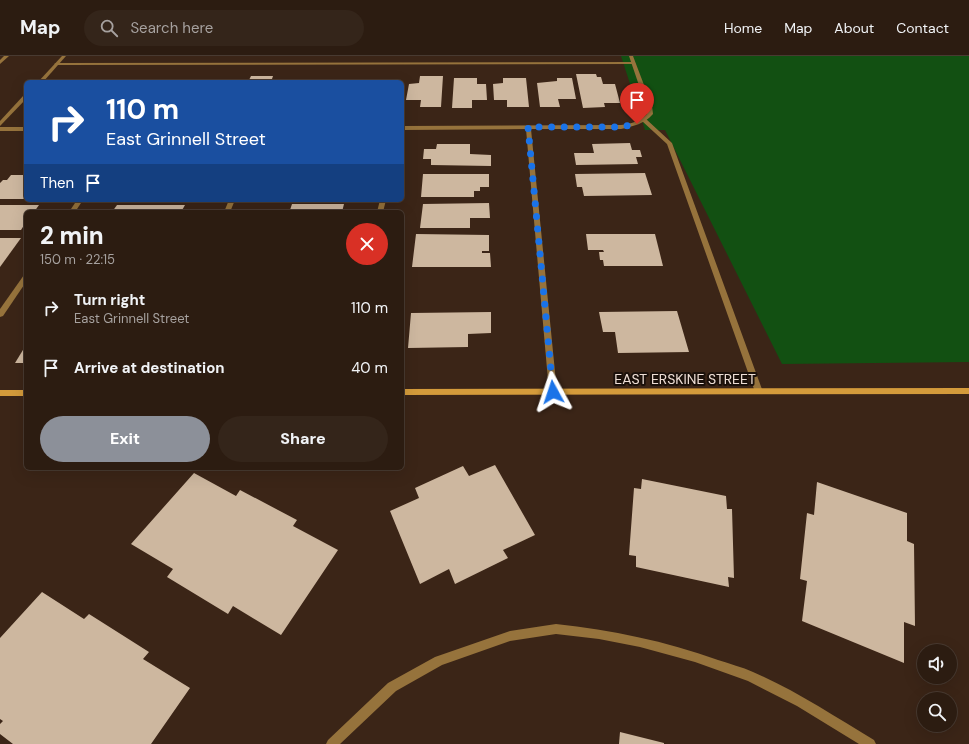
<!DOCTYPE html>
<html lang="en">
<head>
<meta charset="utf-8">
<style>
  :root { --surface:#2c1c11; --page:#34251a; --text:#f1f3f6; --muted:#a6a19f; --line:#483a31; --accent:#8c9099 }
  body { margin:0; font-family:"DM Sans",sans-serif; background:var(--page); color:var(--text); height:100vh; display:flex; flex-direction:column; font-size:15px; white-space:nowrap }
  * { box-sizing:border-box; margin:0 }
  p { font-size:13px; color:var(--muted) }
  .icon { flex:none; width:22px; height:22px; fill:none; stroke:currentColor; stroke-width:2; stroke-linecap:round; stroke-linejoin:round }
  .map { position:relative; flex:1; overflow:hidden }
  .side { position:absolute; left:24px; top:154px; width:380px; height:260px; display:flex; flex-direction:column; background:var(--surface); border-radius:6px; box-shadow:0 4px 16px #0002,0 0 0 1px var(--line) }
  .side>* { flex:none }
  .banner { position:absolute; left:24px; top:24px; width:380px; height:122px; border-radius:6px; box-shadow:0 4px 16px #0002,0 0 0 1px var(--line); background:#1a4fa0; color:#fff; overflow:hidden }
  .buttons { position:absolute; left:917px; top:588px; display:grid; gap:8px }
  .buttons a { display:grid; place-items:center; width:40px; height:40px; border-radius:50%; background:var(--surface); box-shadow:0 4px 16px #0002,0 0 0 1px var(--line); font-size:20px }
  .pin { position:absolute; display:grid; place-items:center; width:34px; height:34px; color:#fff; margin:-41px -17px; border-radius:50% 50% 50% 0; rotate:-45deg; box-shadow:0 0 4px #0007 }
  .pin .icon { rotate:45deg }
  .me { position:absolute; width:44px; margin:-22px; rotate:355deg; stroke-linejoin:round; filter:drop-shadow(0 0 3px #0008) }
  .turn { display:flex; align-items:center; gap:14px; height:84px; padding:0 16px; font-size:18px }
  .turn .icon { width:52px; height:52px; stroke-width:2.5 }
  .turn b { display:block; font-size:28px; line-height:34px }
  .then { display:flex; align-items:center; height:38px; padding:0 16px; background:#0003; gap:8px; font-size:15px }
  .round { display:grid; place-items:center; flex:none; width:42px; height:42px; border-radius:21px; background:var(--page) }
  .overview { display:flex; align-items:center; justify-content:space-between; height:68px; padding:0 16px }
  h1 { font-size:24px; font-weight:800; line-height:30px }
  .primary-button { display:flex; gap:8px; margin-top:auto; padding:8px 16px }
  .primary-button a { flex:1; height:46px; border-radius:24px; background:var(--accent); color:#fff; font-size:16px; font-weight:800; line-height:46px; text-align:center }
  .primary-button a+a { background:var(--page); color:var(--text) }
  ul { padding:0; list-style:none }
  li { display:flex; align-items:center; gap:12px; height:60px; padding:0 16px }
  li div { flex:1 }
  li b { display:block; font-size:15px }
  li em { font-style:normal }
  header { display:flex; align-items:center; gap:24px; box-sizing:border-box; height:56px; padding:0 20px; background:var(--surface); border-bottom:1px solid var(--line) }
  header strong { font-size:19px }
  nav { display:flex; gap:22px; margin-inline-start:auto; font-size:14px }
  .search { width:280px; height:36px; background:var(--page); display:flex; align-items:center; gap:10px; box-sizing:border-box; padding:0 14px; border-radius:22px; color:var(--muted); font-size:15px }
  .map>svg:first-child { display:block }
</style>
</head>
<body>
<header>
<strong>Map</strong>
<div class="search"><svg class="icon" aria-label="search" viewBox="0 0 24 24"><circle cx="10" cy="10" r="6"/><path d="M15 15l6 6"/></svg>Search here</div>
<nav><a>Home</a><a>Map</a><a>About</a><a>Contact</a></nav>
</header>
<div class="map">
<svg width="969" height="688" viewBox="0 0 969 688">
  <rect width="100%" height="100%" fill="#3b2517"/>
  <polygon fill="#125012" points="621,0 969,0 969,306 782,308 665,74 645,74"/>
  <g fill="#cdb79f">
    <polygon points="576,18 596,18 597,21 601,21 603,28 615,28 620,47 604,47 605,51 583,52"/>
    <polygon points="251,20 273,20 271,26 248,26"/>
    <polygon points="420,20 443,20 441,51 420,51 421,44 406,44 409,28 419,27"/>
    <polygon points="454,22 477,22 477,28 486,28 487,44 472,44 472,52 452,52"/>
    <polygon points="503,22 526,22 529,51 507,51 507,44 494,44 493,28 503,27"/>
    <polygon points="557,22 572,22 576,43 558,43 560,51 540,51 537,27 557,25"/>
    <polygon points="630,87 632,94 640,94 642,101 636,101 638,108 576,109 574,97 594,97 592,88"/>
    <polygon points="437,88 470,88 470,98 491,99 491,110 431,109 431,103 423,103 424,93 436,93"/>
    <polygon points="645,117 652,139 584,140 582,131 577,131 575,118"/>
    <polygon points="423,118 489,118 489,131 480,131 480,135 474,135 474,141 421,141"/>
    <polygon points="11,119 26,119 26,143 0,143 0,127 3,124 7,124"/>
    <polygon points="489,147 490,162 470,162 470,172 420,172 423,148"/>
    <polygon points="292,148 344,148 342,156 285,156 286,154 290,154"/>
    <polygon points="0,149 39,149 34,156 26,156 26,166 21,174 0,174"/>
    <polygon points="117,149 185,149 181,156 112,156"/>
    <polygon points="416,178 489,179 489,195 482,195 482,197 490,197 491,211 412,211"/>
    <polygon points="586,178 655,178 663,210 604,210 603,204 600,204 599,196 604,196 603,194 588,194"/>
    <polygon points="0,182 21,182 0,211"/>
    <polygon points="677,255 689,296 618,297 615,276 603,276 599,256"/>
    <polygon points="491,256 491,277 468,278 468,291 408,292 411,257"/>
    <polygon points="26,289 26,307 15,307"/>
    <polygon points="495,409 535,479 503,494 508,502 455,528 449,513 420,528 390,455 419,442 415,432 463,410 469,420"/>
    <polygon points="194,417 236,440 240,434 297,464 293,470 338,494 281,579 233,550 228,558 167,521 173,513 131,488"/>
    <polygon points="642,423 726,440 727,453 732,453 734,522 728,521 729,531 636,511 636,500 629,499 634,432 641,433"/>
    <polygon points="817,426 907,457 907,485 914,488 915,570 904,566 904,607 802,565 807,525 800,523 807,457 814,459"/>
    <polygon points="42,536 84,563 89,558 149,596 143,603 190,632 151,688 13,688 0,678 0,668 3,665 0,663 0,582"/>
    <polygon points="620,676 664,687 664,688 619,688"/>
  </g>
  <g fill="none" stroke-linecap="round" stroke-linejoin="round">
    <g fill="#96733c" fill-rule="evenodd">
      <polygon points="4,0 9,0 0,8 0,4"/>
      <polygon points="633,6 635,7 635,8 56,9 54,8 56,7"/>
      <polygon points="642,63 646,63 672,87 763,336 762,338 756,338 755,336 667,88 642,65"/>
      <polygon points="77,144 83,144 75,156 69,156"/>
      <polygon points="380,144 386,144 383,156 377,156"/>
      <polygon points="24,219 26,219 26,226 3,260 0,261 0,253"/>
    </g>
    <g fill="#96733c" fill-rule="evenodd">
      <polygon points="62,0 66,0 43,26 38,26"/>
      <path d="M629 0H633L652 50 653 58C644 68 634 70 621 73H531L557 336 556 338H550L549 336 526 73 402 74V70L621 69C631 68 640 65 647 58L646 50Z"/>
      <polygon points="24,39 26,39 26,43 0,70 0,65"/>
      <rect x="0" y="71" width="26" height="4"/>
      <polygon points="229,144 235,144 230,156 224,156"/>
      <path d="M556 568C612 574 665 585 718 604 730 608 742 611 753 616 795 634 834 660 874 684L876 688H859L797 650 748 625 695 606 640 591 599 583 556 578 510 585 442 609 396 635 340 688H326L328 684 388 627 435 601 510 575Z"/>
    </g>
    <g fill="#d49b3b" fill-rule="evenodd">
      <polygon points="969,332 969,338 402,339 402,333"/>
      <rect x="0" y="334" width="26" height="6"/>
    </g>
  </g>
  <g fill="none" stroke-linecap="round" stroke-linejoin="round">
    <polyline stroke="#1a73e8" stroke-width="7" stroke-dasharray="0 12.6" points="553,336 528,71 621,71 637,68"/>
  </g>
  <g text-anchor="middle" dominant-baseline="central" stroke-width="4" stroke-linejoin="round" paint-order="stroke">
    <g font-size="14" fill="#efdfd6" stroke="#1b110b">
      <text x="685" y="323">EAST ERSKINE STREET</text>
    </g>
  </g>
</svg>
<div class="buttons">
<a><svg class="icon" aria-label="sound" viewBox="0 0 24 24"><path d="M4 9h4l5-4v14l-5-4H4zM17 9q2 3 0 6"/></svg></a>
<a><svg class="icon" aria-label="search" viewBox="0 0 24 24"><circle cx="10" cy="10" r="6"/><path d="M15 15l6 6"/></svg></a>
</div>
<div class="pin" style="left:637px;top:68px;background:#d93025"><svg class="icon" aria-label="arrive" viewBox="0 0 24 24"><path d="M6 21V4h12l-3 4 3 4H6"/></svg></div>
<svg class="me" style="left:553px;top:336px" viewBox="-20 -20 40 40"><path d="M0-17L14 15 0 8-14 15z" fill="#1a73e8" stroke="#fff" stroke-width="4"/></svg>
<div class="banner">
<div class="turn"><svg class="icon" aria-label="right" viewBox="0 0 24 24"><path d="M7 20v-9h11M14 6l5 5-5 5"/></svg><div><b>110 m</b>East Grinnell Street</div></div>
<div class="then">Then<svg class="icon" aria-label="arrive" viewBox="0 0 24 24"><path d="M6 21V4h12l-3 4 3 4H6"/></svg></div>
</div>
<section class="side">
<div class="overview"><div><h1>2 min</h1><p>150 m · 22:15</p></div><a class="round" style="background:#d93025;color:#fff"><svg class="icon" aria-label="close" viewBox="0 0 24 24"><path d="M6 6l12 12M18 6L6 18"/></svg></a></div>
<ul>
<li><svg class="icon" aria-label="right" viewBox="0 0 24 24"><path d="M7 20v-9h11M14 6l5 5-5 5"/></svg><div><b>Turn right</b><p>East Grinnell Street</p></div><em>110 m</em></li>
<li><svg class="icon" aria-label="arrive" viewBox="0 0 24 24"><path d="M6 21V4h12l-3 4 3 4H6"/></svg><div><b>Arrive at destination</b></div><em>40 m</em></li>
</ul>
<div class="primary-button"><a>Exit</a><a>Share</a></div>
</section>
</div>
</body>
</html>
